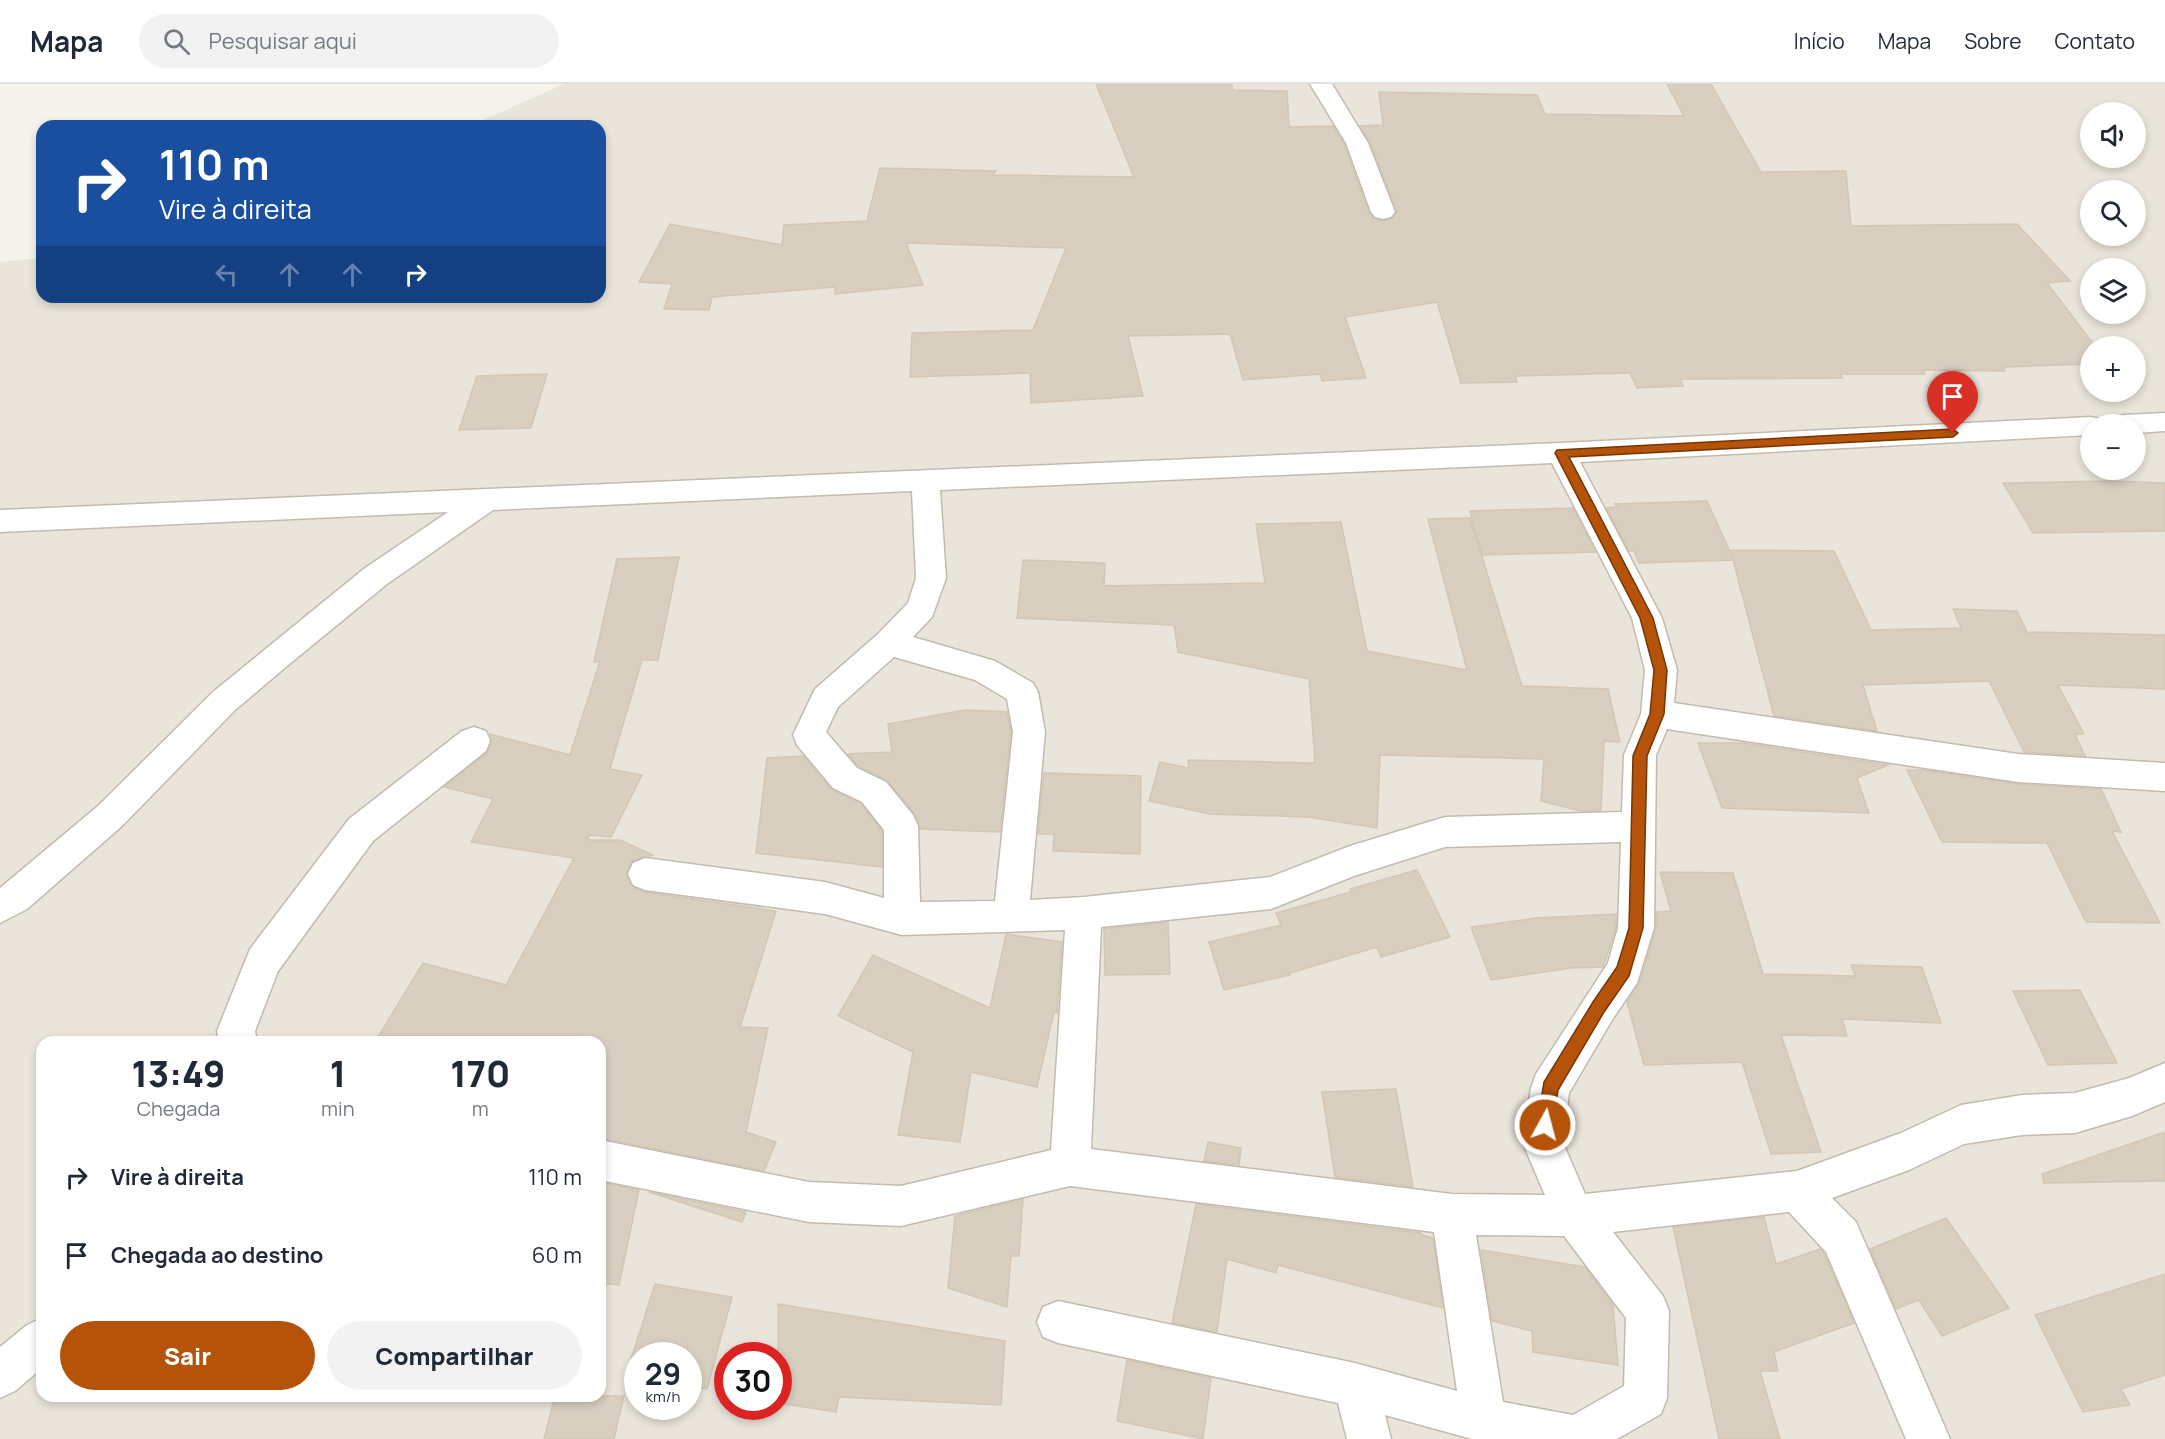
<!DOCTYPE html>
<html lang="pt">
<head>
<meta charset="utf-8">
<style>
  :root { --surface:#fff; --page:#f2f2f3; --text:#1f2937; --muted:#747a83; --line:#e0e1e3; --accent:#b45309 }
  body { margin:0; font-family:Manrope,sans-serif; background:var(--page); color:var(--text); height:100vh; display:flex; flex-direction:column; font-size:22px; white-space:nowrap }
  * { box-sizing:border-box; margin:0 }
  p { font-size:20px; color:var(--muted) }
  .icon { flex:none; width:33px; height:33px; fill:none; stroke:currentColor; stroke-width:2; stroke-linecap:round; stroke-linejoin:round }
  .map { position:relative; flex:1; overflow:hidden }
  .side { position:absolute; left:36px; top:952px; width:570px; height:366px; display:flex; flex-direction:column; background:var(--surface); border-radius:18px; box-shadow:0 3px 9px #0003 }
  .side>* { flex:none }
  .banner { position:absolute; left:36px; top:36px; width:570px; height:183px; border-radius:18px; box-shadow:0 3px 9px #0003; background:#1a4fa0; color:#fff; overflow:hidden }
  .controls { position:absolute; left:2080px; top:18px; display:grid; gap:12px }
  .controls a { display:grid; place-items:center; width:66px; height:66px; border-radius:50%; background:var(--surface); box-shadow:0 3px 9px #0003; font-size:30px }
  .speed { position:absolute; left:624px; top:1258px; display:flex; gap:12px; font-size:30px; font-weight:700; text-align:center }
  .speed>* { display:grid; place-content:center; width:78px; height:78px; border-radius:50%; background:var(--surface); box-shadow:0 3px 9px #0003; line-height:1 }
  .speed small { font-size:15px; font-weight:400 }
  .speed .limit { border:9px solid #d22; background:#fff; color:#111 }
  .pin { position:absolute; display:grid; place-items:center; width:51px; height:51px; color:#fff; margin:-62px -26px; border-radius:50% 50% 50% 0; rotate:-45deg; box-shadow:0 0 6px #0007 }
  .pin .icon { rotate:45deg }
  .me { position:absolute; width:66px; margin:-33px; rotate:7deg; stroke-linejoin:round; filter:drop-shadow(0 0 4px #0008) }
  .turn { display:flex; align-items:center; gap:21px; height:126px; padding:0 24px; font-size:27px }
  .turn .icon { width:78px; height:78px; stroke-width:2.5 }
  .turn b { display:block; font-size:42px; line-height:51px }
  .lanes { display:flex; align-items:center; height:57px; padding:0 24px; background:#0003; justify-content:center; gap:30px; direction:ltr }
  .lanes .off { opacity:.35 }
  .eta { display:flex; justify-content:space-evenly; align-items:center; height:102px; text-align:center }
  .eta b { font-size:36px; font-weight:800; line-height:42px }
  .action { display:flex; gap:12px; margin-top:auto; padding:12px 24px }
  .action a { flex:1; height:69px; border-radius:36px; background:var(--accent); color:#fff; font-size:24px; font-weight:800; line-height:69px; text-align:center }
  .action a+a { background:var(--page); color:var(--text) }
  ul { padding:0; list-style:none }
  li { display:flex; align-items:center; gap:18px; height:78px; padding:0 24px }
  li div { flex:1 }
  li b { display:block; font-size:22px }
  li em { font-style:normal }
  header { display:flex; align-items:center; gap:36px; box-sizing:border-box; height:84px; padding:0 30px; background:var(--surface); border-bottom:2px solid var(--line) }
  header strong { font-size:28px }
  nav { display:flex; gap:33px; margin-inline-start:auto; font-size:21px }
  .search { width:420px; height:54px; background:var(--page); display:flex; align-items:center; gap:15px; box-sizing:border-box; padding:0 21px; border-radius:33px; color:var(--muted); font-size:22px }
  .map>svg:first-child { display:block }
</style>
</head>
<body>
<header>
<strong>Mapa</strong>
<div class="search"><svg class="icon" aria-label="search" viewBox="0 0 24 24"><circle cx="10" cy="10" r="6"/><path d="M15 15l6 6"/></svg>Pesquisar aqui</div>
<nav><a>Início</a><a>Mapa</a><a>Sobre</a><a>Contato</a></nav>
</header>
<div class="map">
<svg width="2165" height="1355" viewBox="0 0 2165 1355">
  <rect width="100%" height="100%" fill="#f6f3ec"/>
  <path fill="#eae5da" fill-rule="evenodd" d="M564 0H2165V1355H0V178L42 174V213H600V42H470ZM2091 28H2136V74H2091ZM2091 106H2136V152H2091ZM2091 184H2136V230H2091ZM2091 262H2136V308H2091ZM2091 340H2136V386H2091ZM42 958H600V1312H42ZM638 1272H688V1323H638ZM728 1272H778V1323H728Z"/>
  <g fill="#d8cfc1" stroke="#d3c7b4" stroke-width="1.5">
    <polygon points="1096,0 1232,0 1232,6 1287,7 1289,43 1333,42 1344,60 1369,129 1374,135 1382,137 1393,134 1397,127 1370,58 1360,42 1383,41 1379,8 1537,11 1545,30 1684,32 1667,0 1711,0 1761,88 1846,87 1851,142 2017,140 2070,197 2047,199 2095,262 2091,262 2091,280 2003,283 2005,287 1923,286 1925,290 1840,290 1842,294 1680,295 1683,302 1637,304 1630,289 1515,292 1517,298 1461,299 1437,218 1345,233 1366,294 1322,297 1320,290 1243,296 1230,250 1128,252 1143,312 1031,319 1030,289 910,293 912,249 1033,246 1066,164 906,159 923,201 835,210 835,203 712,213 709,226 664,225 672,200 639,198 670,140 782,161 784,141 867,137 880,84 996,87 993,91 1134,93"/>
    <polygon points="547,290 531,344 459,346 477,292"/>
    <polygon points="2109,397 2165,399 2165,447 2033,449 2003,399"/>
    <polygon points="1707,417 1732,472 1730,466 1834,467 1871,546 1961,544 1953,525 2017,527 2027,548 2165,551 2165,605 2058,601 2084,650 2075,650 2085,672 2024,668 1989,597 1863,601 1877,647 1774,632 1733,476 1639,479 1634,467 1629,467 1606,424 1617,423 1615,420"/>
    <polygon points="1573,424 1595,468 1482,471 1470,427"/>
    <polygon points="1470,434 1522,602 1608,605 1620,658 1604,657 1601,726 1581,727 1541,717 1544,675 1380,671 1377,744 1308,733 1210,730 1149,717 1160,678 1189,684 1188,676 1315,679 1309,595 1178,568 1174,541 1017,534 1023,476 1105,479 1104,502 1265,499 1256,440 1341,438 1367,567 1467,586 1428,435"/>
    <polygon points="679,473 658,576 642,576 610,685 642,691 611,753 589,751 588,756 620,756 653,771 632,777 626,789 631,802 644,808 776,827 740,943 768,944 746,1048 776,1058 764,1087 600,1054 600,958 375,958 423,879 506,901 574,774 471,758 493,715 444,703 487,669 492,658 490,650 570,671 600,577 594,578 617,475"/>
    <polygon points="965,626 1007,628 1011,648 1000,748 920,745 915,730 888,697 858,682 848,670 892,668 888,640"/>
    <polygon points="1698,659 1743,659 1888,681 1857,694 1869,729 1722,724"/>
    <polygon points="803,672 831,705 861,720 882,747 882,783 756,769 767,674"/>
    <polygon points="1907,686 1924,686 2018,700 2101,705 2121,748 2112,747 2160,839 2086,838 2047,759 1942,758"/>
    <polygon points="1044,689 1141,692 1140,770 1053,767 1054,750 1038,750"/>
    <polygon points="1417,786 1450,853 1381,873 1377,863 1290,889 1290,891 1224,906 1209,858 1281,841 1276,829 1351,808 1350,805"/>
    <polygon points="1660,788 1733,789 1763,890 1855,892 1851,881 1922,883 1941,939 1842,935 1847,952 1781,951 1821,1068 1771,1070 1742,978 1644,981 1627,918 1639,900 1656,845 1656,828 1671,827"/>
    <polygon points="1616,830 1616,844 1603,883 1571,884 1491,896 1471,843 1536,834"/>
    <polygon points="1168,838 1170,890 1105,891 1104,845"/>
    <polygon points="1006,850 1062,858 1057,929 1054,928 1037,1003 971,988 960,1058 898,1051 913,968 838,932 873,871 990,924"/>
    <polygon points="2080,906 2117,979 2048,981 2013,907"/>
    <polygon points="1396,1005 1413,1103 1335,1093 1322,1008"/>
    <polygon points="2165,1048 2165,1097 2044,1099 2042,1090"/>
    <polygon points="1208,1058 1241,1064 1239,1081 1204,1077"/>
    <polygon points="600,1098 639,1106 619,1201 600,1199"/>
    <polygon points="649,1108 746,1128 742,1138"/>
    <polygon points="1023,1115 1019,1172 1011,1172 1007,1223 948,1204 955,1132"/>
    <polygon points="1196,1120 1421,1149 1422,1151 1433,1154 1443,1224 1278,1181 1276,1189 1227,1175 1217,1248 1172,1239"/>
    <polygon points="1764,1133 1776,1180 1820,1165 1824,1169 1854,1239 1774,1268 1778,1287 1760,1287 1780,1355 1719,1355 1673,1143"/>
    <polygon points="1946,1134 2009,1224 1942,1252 1919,1216 1896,1225 1870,1165"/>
    <polygon points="1481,1166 1585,1183 1613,1221 1618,1281 1533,1268 1532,1247 1492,1237"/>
    <polygon points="2165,1190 2165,1291 2121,1305 2130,1321 2083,1328 2035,1231"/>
    <polygon points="655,1200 732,1213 707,1305 688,1302 688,1272 638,1272 638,1293 626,1291"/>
    <polygon points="778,1220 1005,1257 1001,1321 839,1313 836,1328 778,1319"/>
    <polygon points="1127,1276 1211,1294 1203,1355 1117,1337"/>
    <polygon points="555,1312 624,1312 614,1355 544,1355"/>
  </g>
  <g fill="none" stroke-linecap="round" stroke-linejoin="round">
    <g stroke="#c2bbae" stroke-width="3">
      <g id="minor">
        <polygon points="1310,0 1332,0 1368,59 1395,128 1391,133 1383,135 1375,133 1371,128 1346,59"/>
        <polygon points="2165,329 2165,347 2136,349 2136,340 2110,340 2114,333 2124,331"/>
        <path d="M2091 333 2101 335 2104 340H2091V351L1580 378 1662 534 1677 586 1674 619 2018 670 2165 679V707L2018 698 1667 645 1656 671 1654 844 1637 899 1612 936 1569 1009 1563 1059 1585 1110 1797 1087 1901 1049 1961 1021 2022 1011 2075 1009 2129 994 2165 979V1018L2132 1032 2075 1049 2022 1051 1964 1060 1909 1086 1832 1114 1856 1138 1950 1355H1906L1826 1168 1789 1128 1613 1148 1663 1212 1669 1227 1667 1314 1661 1330 1617 1355H1472L1385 1331 1391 1355H1347L1338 1319 1058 1259 1043 1253 1037 1238 1043 1223 1058 1217 1355 1279 1457 1307 1434 1148 1070 1102 901 1142 809 1138 600 1096V1056L809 1098 901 1102 1051 1066 1065 846 902 851 825 830 645 806 633 801 628 790 633 779 645 774 825 798 884 814V746L862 718 833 704 797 661 793 651 815 605 878 550 908 519 916 494 912 407 493 426 387 500 287 582 235 626 122 742 27 825 0 839V804L98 722 213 608 365 484 448 428 0 448V426L1561 359ZM1552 379 1632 534 1645 586 1641 630 1624 671 1622 728 1445 733 1350 762 1270 793 1084 813 1030 816 1045 648 1038 608 1033 599 995 577 913 553 932 533 946 494 940 406ZM894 573 975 596 1007 615 1013 648 995 817 920 818 918 742 913 731 886 698 857 684 826 648 838 623ZM1621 758 1618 844 1608 879 1536 990 1531 1004 1523 1060 1545 1111 1452 1110 1091 1065 1101 843 1271 825 1354 792 1445 763ZM1476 1151 1564 1152 1626 1234 1624 1302 1573 1331 1503 1318Z"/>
        <polygon points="474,643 486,647 490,657 486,667 373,757 278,887 255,947 257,958 219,958 217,947 250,865 349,735 462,647"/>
        <polygon points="42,1234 42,1284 15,1307 0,1314 0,1263 27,1241"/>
      </g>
    </g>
    <use href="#minor" fill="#fff" fill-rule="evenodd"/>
  </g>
  <polygon fill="#b45309" stroke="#753606" stroke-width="1.5" points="1953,345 1958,349 1953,353 1569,373 1653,534 1667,586 1664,630 1647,672 1643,844 1629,892 1604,928 1558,1006 1551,1047 1545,1049 1539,1047 1537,1041 1544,998 1593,918 1617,883 1629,844 1633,672 1650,630 1654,586 1640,534 1555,369 1557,366"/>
</svg>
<div class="controls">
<a><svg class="icon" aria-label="sound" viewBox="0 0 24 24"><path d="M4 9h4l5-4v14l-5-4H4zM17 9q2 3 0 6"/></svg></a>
<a><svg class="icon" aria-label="search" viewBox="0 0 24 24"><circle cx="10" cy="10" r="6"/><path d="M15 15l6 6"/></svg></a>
<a><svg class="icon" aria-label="layers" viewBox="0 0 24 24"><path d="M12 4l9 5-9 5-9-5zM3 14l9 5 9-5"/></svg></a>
<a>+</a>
<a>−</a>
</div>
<div class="speed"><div>29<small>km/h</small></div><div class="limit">30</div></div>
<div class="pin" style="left:1953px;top:349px;background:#d93025"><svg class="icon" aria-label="arrive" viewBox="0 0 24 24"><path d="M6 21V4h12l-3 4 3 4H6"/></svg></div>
<svg class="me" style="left:1545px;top:1041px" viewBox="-20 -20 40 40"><circle r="17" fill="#b45309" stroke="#fff" stroke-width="3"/><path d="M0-11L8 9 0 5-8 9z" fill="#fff"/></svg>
<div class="banner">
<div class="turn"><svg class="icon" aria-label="right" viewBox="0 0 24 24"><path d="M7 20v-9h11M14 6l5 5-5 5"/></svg><div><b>110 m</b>Vire à direita</div></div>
<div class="lanes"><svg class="icon off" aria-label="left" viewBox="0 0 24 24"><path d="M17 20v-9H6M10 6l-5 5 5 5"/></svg><svg class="icon off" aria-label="ahead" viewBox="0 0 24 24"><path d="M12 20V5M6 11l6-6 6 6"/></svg><svg class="icon off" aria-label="ahead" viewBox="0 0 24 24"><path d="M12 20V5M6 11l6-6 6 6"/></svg><svg class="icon" aria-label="right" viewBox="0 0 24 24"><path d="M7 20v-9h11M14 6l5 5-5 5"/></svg></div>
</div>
<section class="side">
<div class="eta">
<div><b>13:49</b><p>Chegada</p></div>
<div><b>1</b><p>min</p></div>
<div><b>170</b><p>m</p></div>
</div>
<ul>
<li><svg class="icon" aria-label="right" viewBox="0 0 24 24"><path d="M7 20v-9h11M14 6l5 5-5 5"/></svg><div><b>Vire à direita</b></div><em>110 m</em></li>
<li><svg class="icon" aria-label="arrive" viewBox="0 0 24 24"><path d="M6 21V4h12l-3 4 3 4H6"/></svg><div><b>Chegada ao destino</b></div><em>60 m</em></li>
</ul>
<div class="action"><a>Sair</a><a>Compartilhar</a></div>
</section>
</div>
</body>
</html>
